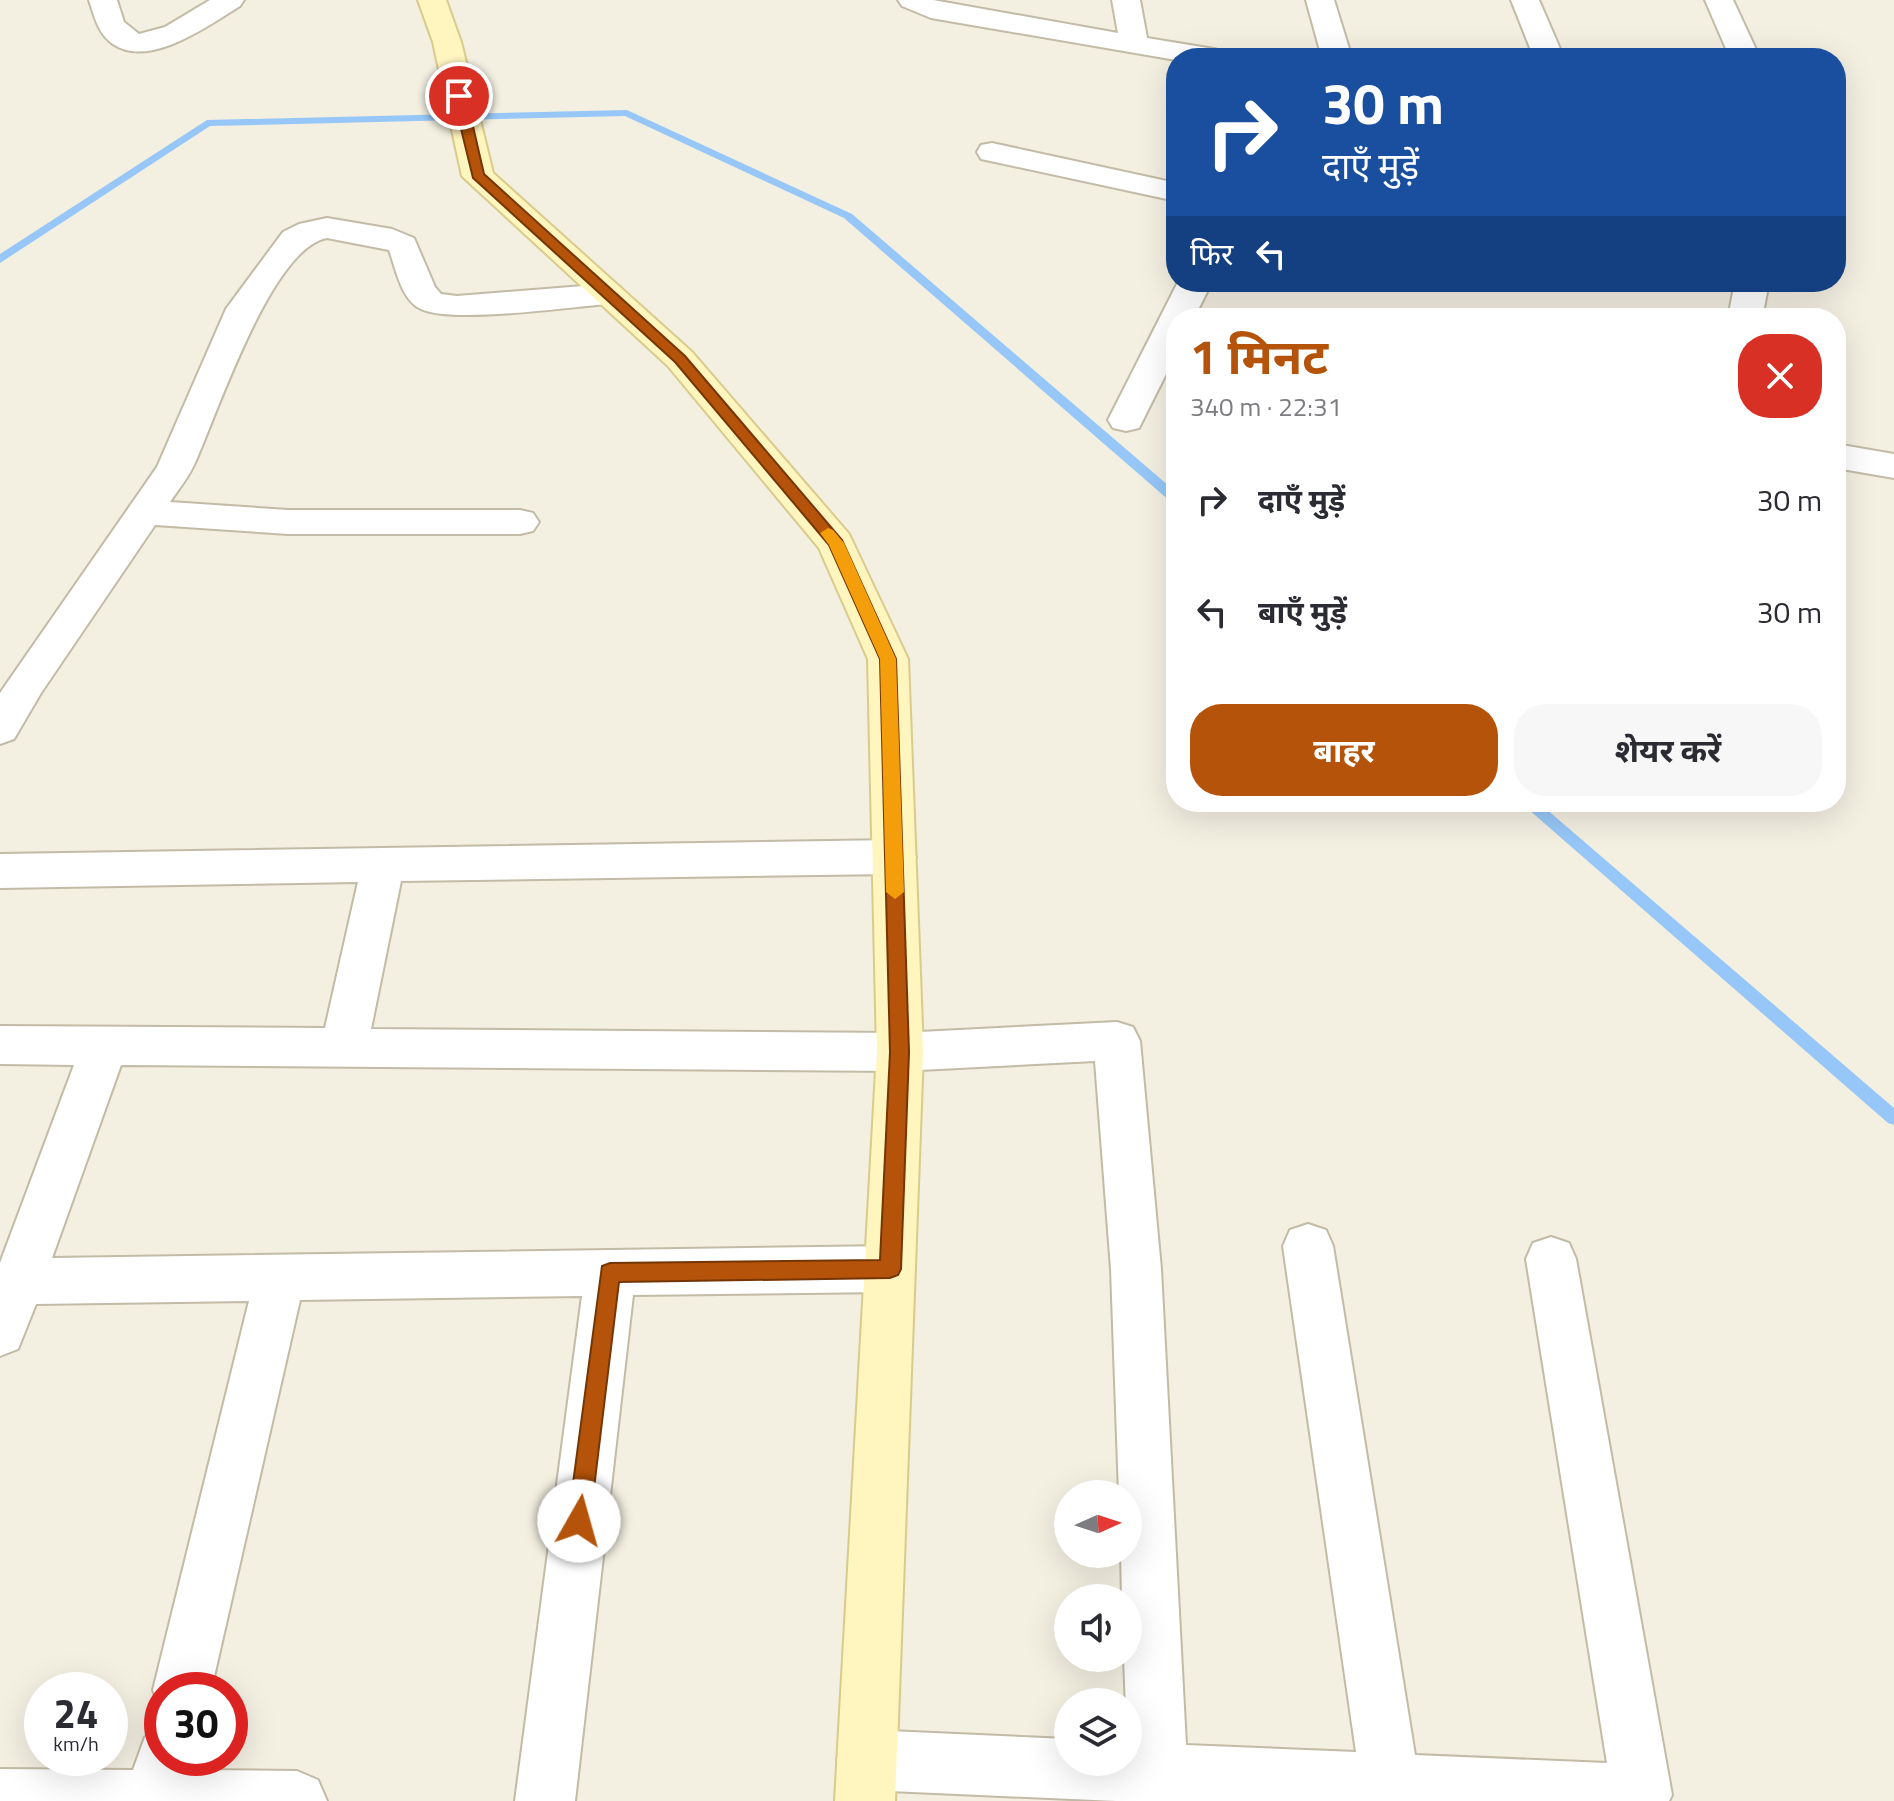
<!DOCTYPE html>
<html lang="hi">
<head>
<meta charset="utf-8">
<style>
  :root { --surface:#fff; --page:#f7f7f7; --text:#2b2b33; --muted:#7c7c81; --accent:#b45309 }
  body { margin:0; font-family:"Titillium Web","Noto Sans Devanagari",sans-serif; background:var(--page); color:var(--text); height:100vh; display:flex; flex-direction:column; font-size:30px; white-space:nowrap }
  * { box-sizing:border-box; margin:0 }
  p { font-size:26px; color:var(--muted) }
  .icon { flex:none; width:44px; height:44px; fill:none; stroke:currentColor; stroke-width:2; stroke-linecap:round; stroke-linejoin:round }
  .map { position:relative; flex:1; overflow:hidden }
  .side { position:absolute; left:1166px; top:308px; width:680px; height:504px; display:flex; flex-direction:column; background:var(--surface); border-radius:32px; box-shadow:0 8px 32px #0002 }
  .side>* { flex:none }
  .guide { position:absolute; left:1166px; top:48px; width:680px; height:244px; border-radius:32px; box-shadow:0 8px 32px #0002; background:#1a4fa0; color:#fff; overflow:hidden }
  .needle { width:52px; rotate:87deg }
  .fabs { position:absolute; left:1054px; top:1480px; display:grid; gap:16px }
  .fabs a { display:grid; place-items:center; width:88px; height:88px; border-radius:50%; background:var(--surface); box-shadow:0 8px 32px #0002; font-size:40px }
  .speed { position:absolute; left:24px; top:1672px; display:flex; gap:16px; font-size:40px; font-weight:700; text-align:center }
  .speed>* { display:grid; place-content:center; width:104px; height:104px; border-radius:50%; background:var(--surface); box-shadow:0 8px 32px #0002; line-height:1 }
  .speed small { font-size:20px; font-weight:400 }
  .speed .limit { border:12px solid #d22; background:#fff; color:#111 }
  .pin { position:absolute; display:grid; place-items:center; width:68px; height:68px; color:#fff; margin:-34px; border:4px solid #fff; border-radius:50%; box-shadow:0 2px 8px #0007 }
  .me { position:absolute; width:88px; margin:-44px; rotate:7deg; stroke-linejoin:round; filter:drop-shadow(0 0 6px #0008) }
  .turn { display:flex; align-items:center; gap:28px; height:168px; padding:0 24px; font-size:36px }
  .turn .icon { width:104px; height:104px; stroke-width:2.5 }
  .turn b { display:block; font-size:56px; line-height:68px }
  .then { display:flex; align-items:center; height:76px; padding:0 24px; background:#0003; gap:16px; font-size:30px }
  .round { display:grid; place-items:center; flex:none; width:84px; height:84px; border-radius:32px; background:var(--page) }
  .overview { display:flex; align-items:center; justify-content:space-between; height:136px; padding:0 24px }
  h1 { font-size:48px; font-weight:700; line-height:60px; color:var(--accent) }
  .cta { display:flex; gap:16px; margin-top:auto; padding:16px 24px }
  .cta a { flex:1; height:92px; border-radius:32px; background:var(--accent); color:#fff; font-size:32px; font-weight:700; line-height:92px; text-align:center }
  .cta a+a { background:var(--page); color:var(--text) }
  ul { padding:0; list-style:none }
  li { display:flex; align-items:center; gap:24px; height:112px; padding:0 24px }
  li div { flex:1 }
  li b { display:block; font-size:30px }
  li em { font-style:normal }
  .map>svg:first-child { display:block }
</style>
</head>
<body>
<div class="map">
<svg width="1894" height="1801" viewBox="0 0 1894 1801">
  <rect width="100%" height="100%" fill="#f3efe1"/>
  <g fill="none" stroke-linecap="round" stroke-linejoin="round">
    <g fill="#96c7f8" fill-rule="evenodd">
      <polygon points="627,110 852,214 1176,492 1176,503 1171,502 844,218 625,116 210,126 0,263 0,254 207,120"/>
      <polygon points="1520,802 1538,802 1894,1108 1894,1125 1888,1123"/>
    </g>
    <g stroke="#c2bba6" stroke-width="4">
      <g id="street">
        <path d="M89 0H117L124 22 139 34 165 27 210 0H244L240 6C209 25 150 69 113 44 98 34 94 15 89 0Z"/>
        <polygon points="898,0 933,0 1118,33 1112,0 1140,0 1147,38 1214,49 1224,52 1229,58 1176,60 931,18 902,6"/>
        <polygon points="1306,0 1334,0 1352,58 1322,58"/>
        <polygon points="1511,0 1539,0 1564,58 1534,58"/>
        <polygon points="1705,0 1733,0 1760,58 1730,58"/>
        <polygon points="992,143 1176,183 1176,201 981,159 977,152 981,145"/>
        <path d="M327 218 392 229 414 238 435 287 441 294 457 296 608 284 620 287 625 294 620 301 608 304C569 307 452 324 421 309 401 300 396 269 389 250L327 238C271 248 217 415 194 465 188 478 178 490 170 502L288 510H520L533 513 539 522 533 531 520 534H288L155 525 41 693 14 739 0 744V693L157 467 226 309 283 232 299 224Z"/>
        <polygon points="1178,282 1212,282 1194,318 1176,318 1176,354 1139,428 1126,431 1113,428 1108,420"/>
        <polygon points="1735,282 1769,282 1762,318 1728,318"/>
        <polygon points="1836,444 1894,454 1894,478 1836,468"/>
        <polygon points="894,840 909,845 916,857 909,869 894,874 401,881 371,1029 900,1033 1117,1022 1133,1027 1140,1041 1161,1269 1186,1745 1356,1752 1283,1246 1290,1230 1308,1224 1326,1230 1333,1246 1415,1755 1607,1763 1526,1259 1533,1243 1551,1237 1569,1243 1576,1259 1672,1795 1669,1801 1116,1801 867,1790 846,1781 837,1760 846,1739 867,1730 1068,1739 1068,1762 1128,1762 1124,1658 1128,1658 1128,1598 1122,1598 1121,1554 1128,1554 1128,1494 1119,1494 1111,1269 1095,1061 900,1071 121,1065 52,1258 890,1246 908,1253 915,1269 908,1285 890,1292 633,1295 575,1801 515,1801 582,1296 300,1300 211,1690 162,1690 161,1711 153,1690 249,1301 36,1304 18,1349 0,1356 0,1263 74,1065 0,1064 0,1026 325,1028 358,882 0,888 0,854"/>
        <polygon points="162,1730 162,1758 196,1758 193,1770 297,1771 318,1780 327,1801 0,1801 0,1769 133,1770 145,1737"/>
      </g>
    </g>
    <g stroke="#d8cb8c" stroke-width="4">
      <polygon id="secondary" points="418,0 446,0 461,42 493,173 692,352 849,534 908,659 923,1052 895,1801 835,1801 877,1052 868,659 819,548 668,366 462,176 433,42"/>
    </g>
    <use href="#street" fill="#fff" fill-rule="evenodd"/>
    <use href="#secondary" fill="#fff5bf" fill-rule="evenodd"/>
  </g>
  <polygon fill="#b45309" stroke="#753606" stroke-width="2" points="459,92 466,96 484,174 685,356 842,540 896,659 909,1052 901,1269 898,1275 890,1278 619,1282 590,1521 587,1529 579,1532 571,1529 568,1521 602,1266 610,1263 880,1260 890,1052 880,659 829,545 675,362 473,178 453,96"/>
  <polygon fill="#f59e0b" points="828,528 833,530 844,543 896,659 904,892 895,899 886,892 880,659 829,545 820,533"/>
</svg>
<div class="fabs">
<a><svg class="needle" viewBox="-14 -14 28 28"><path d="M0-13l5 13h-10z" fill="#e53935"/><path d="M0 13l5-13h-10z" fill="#7c7c81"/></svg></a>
<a><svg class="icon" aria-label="sound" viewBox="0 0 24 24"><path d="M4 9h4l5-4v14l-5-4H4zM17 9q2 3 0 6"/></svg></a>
<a><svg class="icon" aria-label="layers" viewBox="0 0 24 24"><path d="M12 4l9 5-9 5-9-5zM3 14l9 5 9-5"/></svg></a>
</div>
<div class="speed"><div>24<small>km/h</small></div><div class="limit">30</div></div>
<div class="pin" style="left:459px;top:96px;background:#d93025"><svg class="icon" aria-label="arrive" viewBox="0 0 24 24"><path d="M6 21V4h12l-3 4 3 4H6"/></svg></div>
<svg class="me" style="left:579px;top:1521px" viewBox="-20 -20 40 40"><circle r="19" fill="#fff"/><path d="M0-13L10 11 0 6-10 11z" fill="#b45309"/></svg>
<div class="guide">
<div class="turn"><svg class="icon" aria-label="right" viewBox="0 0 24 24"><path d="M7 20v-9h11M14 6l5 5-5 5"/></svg><div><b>30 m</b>दाएँ मुड़ें</div></div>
<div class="then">फिर<svg class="icon" aria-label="left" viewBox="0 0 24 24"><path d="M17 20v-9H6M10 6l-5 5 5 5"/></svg></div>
</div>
<section class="side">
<div class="overview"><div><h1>1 मिनट</h1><p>340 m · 22:31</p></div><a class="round" style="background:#d93025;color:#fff"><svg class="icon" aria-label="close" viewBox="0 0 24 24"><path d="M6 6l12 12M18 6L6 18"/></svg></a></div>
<ul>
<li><svg class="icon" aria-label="right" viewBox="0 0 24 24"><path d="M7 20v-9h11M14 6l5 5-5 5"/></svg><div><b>दाएँ मुड़ें</b></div><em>30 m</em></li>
<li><svg class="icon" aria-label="left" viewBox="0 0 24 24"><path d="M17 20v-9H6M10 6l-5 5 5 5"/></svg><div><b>बाएँ मुड़ें</b></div><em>30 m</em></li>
</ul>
<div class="cta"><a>बाहर</a><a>शेयर करें</a></div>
</section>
</div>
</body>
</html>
